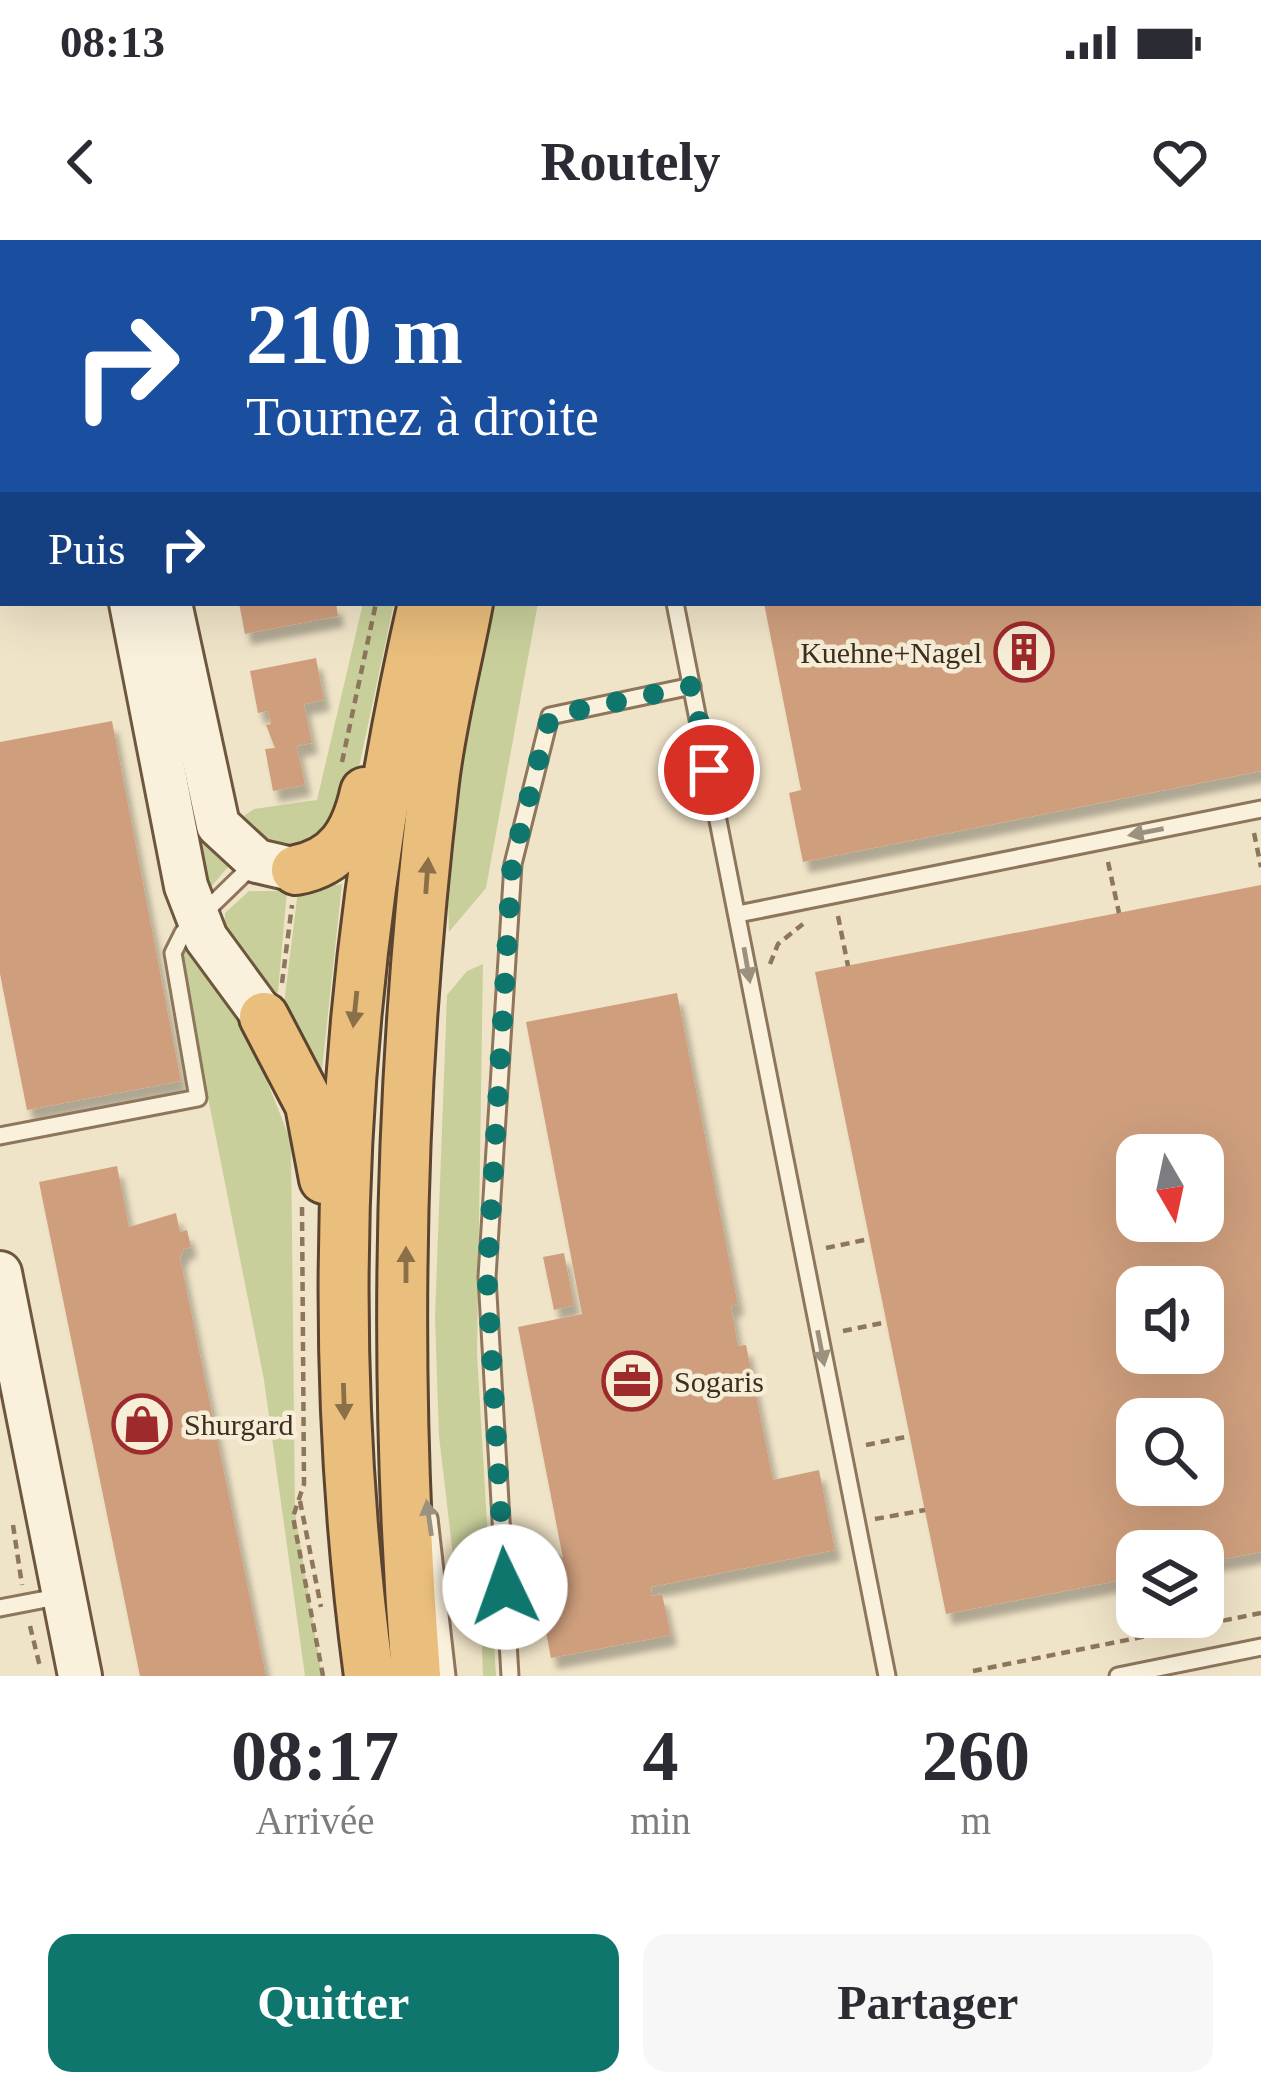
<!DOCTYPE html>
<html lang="fr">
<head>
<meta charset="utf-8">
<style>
  :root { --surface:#fff; --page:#f7f7f7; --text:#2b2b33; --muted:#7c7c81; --accent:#0f766e }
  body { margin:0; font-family:"Times New Roman",serif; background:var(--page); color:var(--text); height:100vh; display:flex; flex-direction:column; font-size:45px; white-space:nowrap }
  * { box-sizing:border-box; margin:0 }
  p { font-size:39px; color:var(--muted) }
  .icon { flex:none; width:66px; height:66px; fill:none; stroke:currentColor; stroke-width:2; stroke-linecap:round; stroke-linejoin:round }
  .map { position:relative; height:1436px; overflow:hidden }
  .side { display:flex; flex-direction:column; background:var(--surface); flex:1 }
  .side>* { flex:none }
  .hud { position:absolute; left:0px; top:0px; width:1263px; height:366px; box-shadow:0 12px 48px #0002; background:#1a4fa0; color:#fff; overflow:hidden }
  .needle { width:78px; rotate:171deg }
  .fabs { position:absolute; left:1116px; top:894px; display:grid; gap:24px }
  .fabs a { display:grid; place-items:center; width:108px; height:108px; border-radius:24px; background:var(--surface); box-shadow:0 12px 48px #0002; font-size:60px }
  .pin { position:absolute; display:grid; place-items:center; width:102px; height:102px; color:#fff; margin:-51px; border:6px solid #fff; border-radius:50%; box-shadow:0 3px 12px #0007 }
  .me { position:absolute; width:132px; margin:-66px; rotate:357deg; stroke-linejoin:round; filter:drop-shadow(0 0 9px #0008) }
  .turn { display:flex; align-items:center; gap:42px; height:252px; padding:0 48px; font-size:54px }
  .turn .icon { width:156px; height:156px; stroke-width:2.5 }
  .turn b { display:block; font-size:84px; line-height:102px }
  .then { display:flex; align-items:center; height:114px; padding:0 48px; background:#0003; gap:24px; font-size:45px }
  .eta { display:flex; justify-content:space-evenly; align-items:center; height:204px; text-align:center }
  .eta b { font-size:72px; font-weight:700; line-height:84px }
  .primary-button { display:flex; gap:24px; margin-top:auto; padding:24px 48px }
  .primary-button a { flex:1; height:138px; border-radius:24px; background:var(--accent); color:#fff; font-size:48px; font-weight:700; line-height:138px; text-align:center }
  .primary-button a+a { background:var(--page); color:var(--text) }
  .status { display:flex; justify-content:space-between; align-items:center; height:84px; padding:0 60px; background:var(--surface); direction:ltr }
  .status svg { height:33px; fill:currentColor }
  header { display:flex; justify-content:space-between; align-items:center; height:156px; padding:0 48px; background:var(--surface); font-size:54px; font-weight:700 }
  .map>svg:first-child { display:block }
</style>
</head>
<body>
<div class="status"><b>08:13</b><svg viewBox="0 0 49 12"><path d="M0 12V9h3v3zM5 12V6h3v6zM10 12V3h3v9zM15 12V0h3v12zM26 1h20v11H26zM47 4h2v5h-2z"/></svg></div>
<header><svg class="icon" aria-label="back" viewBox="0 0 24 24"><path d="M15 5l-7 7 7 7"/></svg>Routely<svg class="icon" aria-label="heart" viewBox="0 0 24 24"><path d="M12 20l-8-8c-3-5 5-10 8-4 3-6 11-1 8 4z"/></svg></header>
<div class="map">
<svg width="1261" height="1436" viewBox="0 0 1261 1436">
  <defs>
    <filter id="shadow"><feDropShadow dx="6" dy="11" stdDeviation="3" flood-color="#0004"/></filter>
  </defs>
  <rect width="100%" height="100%" fill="#f0e4c8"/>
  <g fill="#c9cf9b">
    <polygon points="3,82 3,286 0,287 0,84"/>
    <polygon points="363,363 394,363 346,588 291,614 252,602 233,583 254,569 317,560"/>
    <polygon points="492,363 538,363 486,648 449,692 446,601"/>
    <polygon points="175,537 198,549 227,615 229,626 202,657"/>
    <polygon points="342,644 321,839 276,773 284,764 298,650"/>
    <polygon points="249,651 287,651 278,752 268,764 224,695 225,673"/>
    <polygon points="190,707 239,772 291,901 295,1273 322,1436 305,1436 264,1140 179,711"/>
    <polygon points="483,724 477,1113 496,1436 483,1436 479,1332 455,1333 439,1196 435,1077 447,755 467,731"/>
  </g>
  <g fill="#cf9f7d" fill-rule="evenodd" filter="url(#shadow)">
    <polygon points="239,363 336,363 338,376 245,394"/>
    <polygon points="764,363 1261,363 1261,531 803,622 789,553 801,550"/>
    <polygon points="316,418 324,460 304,464 312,503 297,506 305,545 273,551 265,509 275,508 266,485 271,484 268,471 258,473 250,431"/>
    <polygon points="112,481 181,841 27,870 0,734 0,502"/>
    <path d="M1261 645V1312L1203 1323V1311H1137V1337L946 1374 815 732ZM1137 915H1203V981H1137ZM1137 1047H1203V1113H1137ZM1137 1179H1203V1245H1137Z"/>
    <polygon points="677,753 738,1065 731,1066 738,1106 746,1105 773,1240 819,1230 835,1310 651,1347 652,1356 662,1354 671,1395 551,1418 532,1318 558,1313 563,1318 518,1087 582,1074 526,782"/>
    <polygon points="117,926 129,987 176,973 180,992 187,990 191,1007 184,1009 180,1018 266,1436 140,1436 39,942"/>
    <polygon points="564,1013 574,1065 554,1070 543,1017"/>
  </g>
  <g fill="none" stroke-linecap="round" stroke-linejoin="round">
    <g stroke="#8d765c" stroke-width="21">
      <g id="service">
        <polyline points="388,0 388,3"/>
        <polyline points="669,3 671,0"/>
        <polyline points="1260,21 1261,21"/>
        <polyline points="675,363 887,1436"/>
        <polyline points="738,674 1261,569"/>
        <polyline points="0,896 198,858 173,713 183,693 255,623"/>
        <polyline points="429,1278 447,1436"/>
        <polyline points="0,1368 62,1356"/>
        <polyline points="510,1436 487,1037 513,624 550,476 692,446"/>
        <polyline points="1118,1436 1261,1407"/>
      </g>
    </g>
    <g stroke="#6f573f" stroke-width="48">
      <g id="secondary">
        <polyline points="58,0 58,3"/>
        <polyline points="105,0 105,3"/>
        <polyline points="0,57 3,56"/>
        <polyline points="0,294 3,293"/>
        <polyline points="131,363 186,646 206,698 264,777"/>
        <polyline points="170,363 218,585 257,621 296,630"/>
        <polyline points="0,1033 80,1436"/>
      </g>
    </g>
    <g stroke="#5b4430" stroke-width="54">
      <g id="trunk">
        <polyline points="530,3 531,0"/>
        <path d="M296 630C339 622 356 593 365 552"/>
        <polyline points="264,777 310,865 324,939"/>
        <path d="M369 1436C321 1075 342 717 423 363"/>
        <path d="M416 1436C393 1140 399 837 434 542 441 482 457 422 468 363"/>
      </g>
    </g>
    <g stroke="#8d765c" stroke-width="4.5" stroke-dasharray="9 6" stroke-linecap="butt">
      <polyline points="1112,0 1112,3"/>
      <polyline points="484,3 486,0"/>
      <polyline points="1260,50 1261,49"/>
      <polyline points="342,522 376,363"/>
      <polyline points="1254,593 1261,627"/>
      <polyline points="1108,622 1119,673"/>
      <polyline points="838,676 848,726"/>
      <polyline points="770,724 778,704 803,684"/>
      <polyline points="282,743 292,665"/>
      <polyline points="302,967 304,1244 293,1277 323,1436"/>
      <polyline points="826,1008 869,999"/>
      <polyline points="843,1091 887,1082"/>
      <polyline points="866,1205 910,1196"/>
      <polyline points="300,1261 321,1367"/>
      <polyline points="875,1279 925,1270"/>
      <polyline points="13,1285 22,1345"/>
      <polyline points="30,1386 40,1427"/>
      <polyline points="973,1431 1261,1373"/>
    </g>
    <use href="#service" stroke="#faf1dc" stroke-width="15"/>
    <use href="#secondary" stroke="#faf1dc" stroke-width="42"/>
    <use href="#trunk" stroke="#eabe7c" stroke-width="48"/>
  </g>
  <defs><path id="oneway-solid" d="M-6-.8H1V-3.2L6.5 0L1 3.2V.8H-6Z" transform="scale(3)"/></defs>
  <g fill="#9c907e">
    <use href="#oneway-solid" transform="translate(1146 592) rotate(169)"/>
    <use href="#oneway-solid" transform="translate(747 725) rotate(80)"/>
    <use href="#oneway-solid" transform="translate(821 1108) rotate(79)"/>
    <use href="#oneway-solid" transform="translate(429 1278) rotate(-98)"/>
  </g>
  <g fill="#8b6f49">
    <use href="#oneway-solid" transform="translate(427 636) rotate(-86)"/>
    <use href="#oneway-solid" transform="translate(355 769) rotate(96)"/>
    <use href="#oneway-solid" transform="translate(406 1025) rotate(-90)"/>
    <use href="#oneway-solid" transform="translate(344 1161) rotate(88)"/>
  </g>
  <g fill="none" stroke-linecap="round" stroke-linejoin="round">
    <polyline stroke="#0f766e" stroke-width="21" stroke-dasharray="0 37.8" points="505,1347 487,1037 512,624 550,476 692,446 709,530"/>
  </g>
  <defs>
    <g id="building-ring" transform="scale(3)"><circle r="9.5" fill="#f7eed8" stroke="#9e2a2b" stroke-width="1.5"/><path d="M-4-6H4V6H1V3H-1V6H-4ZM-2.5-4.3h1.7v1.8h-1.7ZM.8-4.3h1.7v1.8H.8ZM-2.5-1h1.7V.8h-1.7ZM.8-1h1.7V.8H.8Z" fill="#9e2a2b"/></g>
    <g id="office-ring" transform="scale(3)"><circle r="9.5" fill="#f7eed8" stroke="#9e2a2b" stroke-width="1.5"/><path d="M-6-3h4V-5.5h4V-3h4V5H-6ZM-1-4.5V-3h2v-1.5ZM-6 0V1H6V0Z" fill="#9e2a2b"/></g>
    <g id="shop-ring" transform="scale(3)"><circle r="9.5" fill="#f7eed8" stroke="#9e2a2b" stroke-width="1.5"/><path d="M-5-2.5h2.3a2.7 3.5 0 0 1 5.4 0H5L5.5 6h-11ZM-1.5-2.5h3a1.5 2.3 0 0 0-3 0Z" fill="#9e2a2b"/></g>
  </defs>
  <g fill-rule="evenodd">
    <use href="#building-ring" x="1024" y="412"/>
    <use href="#office-ring" x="632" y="1141"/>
    <use href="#shop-ring" x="142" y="1184"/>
  </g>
  <g text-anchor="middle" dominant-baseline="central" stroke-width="9" stroke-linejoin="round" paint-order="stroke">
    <g font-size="30" fill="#3d2e20" stroke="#f7eed8" text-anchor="start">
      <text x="982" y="412" text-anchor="end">Kuehne+Nagel</text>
      <text x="674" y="1141">Sogaris</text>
      <text x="184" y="1184">Shurgard</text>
    </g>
  </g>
</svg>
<div class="fabs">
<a><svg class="needle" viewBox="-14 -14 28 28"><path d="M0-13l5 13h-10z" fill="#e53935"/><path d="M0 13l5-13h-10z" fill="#7c7c81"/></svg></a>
<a><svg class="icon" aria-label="sound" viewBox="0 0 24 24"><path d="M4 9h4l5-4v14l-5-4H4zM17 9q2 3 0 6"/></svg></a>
<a><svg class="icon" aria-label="search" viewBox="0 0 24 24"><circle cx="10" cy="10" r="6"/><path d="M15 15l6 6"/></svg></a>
<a><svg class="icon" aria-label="layers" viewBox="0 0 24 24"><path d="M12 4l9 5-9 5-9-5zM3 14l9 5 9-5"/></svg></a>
</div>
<div class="pin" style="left:709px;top:530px;background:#d93025"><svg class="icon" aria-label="arrive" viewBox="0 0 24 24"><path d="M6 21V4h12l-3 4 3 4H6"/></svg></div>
<svg class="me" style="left:505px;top:1347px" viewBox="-20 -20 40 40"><circle r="19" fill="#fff"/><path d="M0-13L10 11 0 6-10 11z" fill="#0f766e"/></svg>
<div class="hud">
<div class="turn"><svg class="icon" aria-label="right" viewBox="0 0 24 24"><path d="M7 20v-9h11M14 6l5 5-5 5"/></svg><div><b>210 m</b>Tournez à droite</div></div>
<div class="then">Puis<svg class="icon" aria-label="right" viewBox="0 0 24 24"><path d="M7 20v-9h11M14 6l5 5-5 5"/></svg></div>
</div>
</div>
<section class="side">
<div class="eta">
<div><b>08:17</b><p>Arrivée</p></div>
<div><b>4</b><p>min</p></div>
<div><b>260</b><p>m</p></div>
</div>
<div class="primary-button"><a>Quitter</a><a>Partager</a></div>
</section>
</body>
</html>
